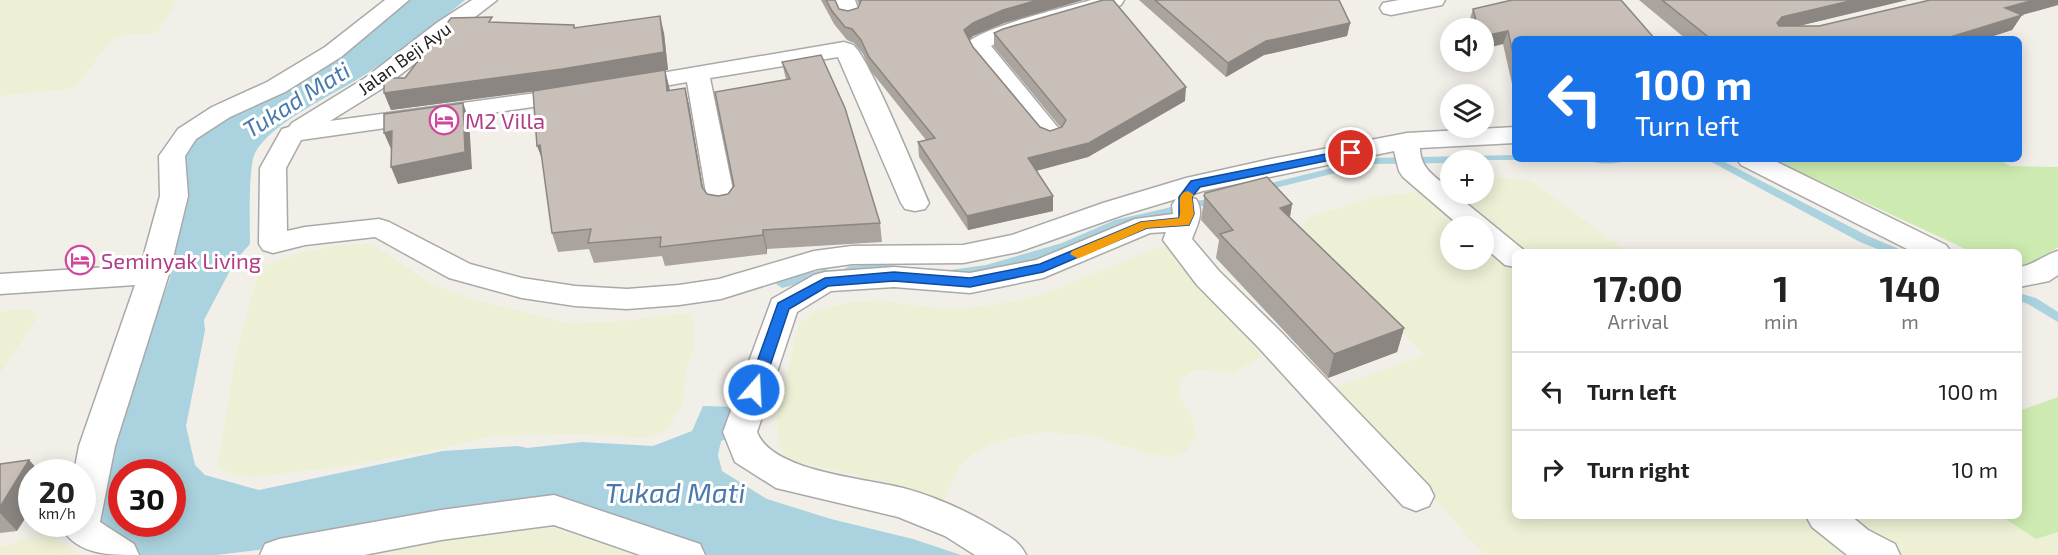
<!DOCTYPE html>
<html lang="en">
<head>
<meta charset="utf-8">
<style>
  :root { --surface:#fff; --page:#f2f2f2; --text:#222; --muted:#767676; --line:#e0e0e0 }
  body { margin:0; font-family:"Exo 2",sans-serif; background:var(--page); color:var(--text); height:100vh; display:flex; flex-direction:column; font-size:22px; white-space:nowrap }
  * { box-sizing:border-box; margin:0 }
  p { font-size:20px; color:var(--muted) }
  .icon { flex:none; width:33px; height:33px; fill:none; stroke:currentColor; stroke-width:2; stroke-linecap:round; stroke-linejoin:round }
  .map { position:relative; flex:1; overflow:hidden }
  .details { position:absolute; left:1512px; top:249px; width:510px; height:270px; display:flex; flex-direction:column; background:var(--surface); border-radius:9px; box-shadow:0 3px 15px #0003 }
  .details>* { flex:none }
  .guide { position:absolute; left:1512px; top:36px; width:510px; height:126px; border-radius:9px; box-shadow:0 3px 15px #0003; background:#1a73e8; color:#fff; overflow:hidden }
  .tools { position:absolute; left:1440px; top:18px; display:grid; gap:12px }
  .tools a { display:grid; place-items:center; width:54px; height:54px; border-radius:50%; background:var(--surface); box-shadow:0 3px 15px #0003; font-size:30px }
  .speed { position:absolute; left:18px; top:459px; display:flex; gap:12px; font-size:30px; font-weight:700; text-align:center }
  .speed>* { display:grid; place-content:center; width:78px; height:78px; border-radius:50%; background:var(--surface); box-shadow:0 3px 15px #0003; line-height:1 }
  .speed small { font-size:15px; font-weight:400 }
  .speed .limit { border:9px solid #d22; background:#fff; color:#111 }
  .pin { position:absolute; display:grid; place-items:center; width:51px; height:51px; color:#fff; margin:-26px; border:3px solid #fff; border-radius:50%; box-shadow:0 2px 6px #0007 }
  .me { position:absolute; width:66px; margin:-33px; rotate:19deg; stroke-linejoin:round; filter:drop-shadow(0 0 4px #0008) }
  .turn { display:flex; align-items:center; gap:21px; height:126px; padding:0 24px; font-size:27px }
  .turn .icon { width:78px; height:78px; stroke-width:2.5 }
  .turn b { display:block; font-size:42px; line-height:51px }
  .eta { display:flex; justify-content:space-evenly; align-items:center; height:102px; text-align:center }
  .eta b { font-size:36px; font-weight:700; line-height:42px }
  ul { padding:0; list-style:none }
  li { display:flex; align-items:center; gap:18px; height:78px; padding:0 24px; border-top:2px solid var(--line) }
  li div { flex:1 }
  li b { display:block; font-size:22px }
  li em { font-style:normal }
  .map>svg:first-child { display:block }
</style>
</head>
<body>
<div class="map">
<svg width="2058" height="555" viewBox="0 0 2058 555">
  <rect width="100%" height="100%" fill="#f2efe9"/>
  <g fill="#eef0d5" fill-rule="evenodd">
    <polygon points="0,0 177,0 161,27 154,34 128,34 112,40 74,88 0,96"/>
    <path d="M1506 178 1531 181 1628 252H1515V516H2001L2036 539 2058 532V555H1484L1336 387 1424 355 1301 226 1309 217 1376 196 1407 193 1450 184V194H1484V180ZM1450 226H1484V260H1450Z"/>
    <polygon points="372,244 433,285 476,300 569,323 609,322 690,313 694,323 693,350 685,376 683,404 666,431 645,438 583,434 493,436 427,452 339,467 250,477 231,474 218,467 235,357 260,267 299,253 338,245"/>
    <polygon points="1164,245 1262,356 1233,373 1195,370 1181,379 1179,393 1193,420 1196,436 1188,450 1172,457 1150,454 1090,436 1049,432 1028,434 991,444 973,454 959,467 942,505 887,483 790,460 780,449 776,419 799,324 812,313 848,302 884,301 938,308 976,307 1014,301 1048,292"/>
    <polygon points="15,309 30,310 38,317 0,374 0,312"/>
    <polygon points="546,525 634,555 351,555 438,540"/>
    <polygon points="57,529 59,540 81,555 0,555 0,547"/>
  </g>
  <g fill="#cdebb0">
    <polygon points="1772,159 1997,159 2010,166 2058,167 2058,247 2035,263 2021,266 2019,266 2019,252 1972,252"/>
    <polygon points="2058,397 2058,532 2036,539 2001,516 2019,516 2019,411"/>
  </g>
  <path fill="#aad3df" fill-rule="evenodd" d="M409 0H465C433 27 401 51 366 74 336 94 272 121 255 153 248 167 250 226 250 244L235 261 204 320 205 330 186 426 195 465 205 475 259 490 443 451 518 446 527 448 582 442 653 446 692 431 703 406 738 407 731 437 721 441 718 455 722 471 767 499 831 519 913 539 961 555H706L580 512 216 555H124L98 537 102 466 170 278 180 178 189 148 203 134 221 122 327 64ZM122 472H172V524H122Z"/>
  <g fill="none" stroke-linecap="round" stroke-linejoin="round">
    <g fill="#aad3df" fill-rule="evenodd">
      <polygon points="1515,155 1515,159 1520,159 1519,160 1450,160 1450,163 1372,164 1259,192 1254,189 1255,187 1372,158"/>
      <path d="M1586 159H1628C1620 165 1594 165 1586 159Z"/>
      <polygon points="1706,159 1719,159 1868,236 1899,249 1901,252 1885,252 1860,242"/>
      <polygon points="1219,196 1225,199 1223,201 1123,225 1070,249 991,272 950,278 944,274 950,270 986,265 1062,243 1115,220"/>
      <path d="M881 264 897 266 903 270 897 274C885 272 849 276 843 270L849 266Z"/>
      <polygon points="826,269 832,273 830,276 782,288 776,284 778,281"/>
      <polygon points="2019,293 2036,298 2058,312 2058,322 2028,304 2019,301"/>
    </g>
    <g stroke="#a9a9a9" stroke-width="3">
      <g id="minor">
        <path d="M385 0H409L341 57 285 92 230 117 196 139 185 156 188 196 169 274 115 446 100 522 134 544 139 555C108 555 79 555 62 529L63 524H82V472H74L79 446 135 285 0 294V274L141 265 160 196 159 156 178 129 212 107 267 82 325 47Z"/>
        <path d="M472 0H497L383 88 330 121 573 88 582 90 585 95 582 100 301 140 286 168 287 231 305 227 379 219 389 222 470 264 522 278 575 286 627 289 679 285 719 279 814 251 852 246 963 245 1012 235 1103 203 1186 178 1271 159 1407 133 1515 127V143L1420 148C1420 169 1436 177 1450 189V194H1455L1526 252H1515V267L1505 265 1484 247V226H1460L1403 177 1399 171 1394 151 1203 191 1123 215 1018 252 963 263 852 264 817 269 721 299 679 305 627 309 575 306 522 298 449 278 375 237 305 245 273 253 263 250 259 244 260 168 282 129 289 127 292 123 365 78 438 22Z"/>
        <polygon points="833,0 855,0 860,15 857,20 849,22 841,20"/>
        <path d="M1091 0H1124L1121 5 1002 40 991 46 1064 135 1060 140 1051 143 1042 140 975 59 967 44C977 28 1067 7 1091 0Z"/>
        <polygon points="1399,0 1445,0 1442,5 1391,15 1383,13 1380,8 1383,3"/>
        <path d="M844 42C846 43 851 44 853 45 868 55 918 178 929 203L925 209 915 211 905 209 901 203 838 57 710 78 736 205 732 211 722 213 712 211 708 205 687 82 626 93 617 91 614 86 617 81 626 79Z"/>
        <polygon points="1737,159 1771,159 1946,245 1951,252 1913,252 1741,165"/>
        <path d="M1186 197 1196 199C1205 213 1197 225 1192 239L1219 271 1281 332 1429 486 1434 496 1429 506 1416 511 1403 506 1259 348 1197 285 1163 240 1166 232 1150 233 1043 278 970 293 894 287 831 291 797 312 757 432C772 472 865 478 903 488 933 496 965 510 992 526 1006 535 1019 540 1026 555H975L945 536 898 517 776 488 735 462 723 432 772 299 814 275 825 272 894 267 970 273 1036 260 1135 219 1173 214 1172 205 1176 199Z"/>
        <path d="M2058 251V275L2049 281 2019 287V267C2034 265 2044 255 2058 251Z"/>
        <polygon points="554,495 700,544 705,555 640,555 554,525 441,540 364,555 260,555 265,544 279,539 441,510"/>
        <polygon points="1806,516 1851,516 1868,530 1895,544 1900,555 1847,555 1812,527"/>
      </g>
    </g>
    <use href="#minor" fill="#fff" fill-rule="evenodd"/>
  </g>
  <g fill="#aba49e">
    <polygon points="821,0 835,0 839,9 848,11 858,8 859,5 857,0 1083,0 1004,23 973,36 969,40 973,47 1040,127 1050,131 1061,128 994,47 994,33 1185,101 1088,157 1036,171 1053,196 1053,211 968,230 919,157 918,142 926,140 870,70 863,54 854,43 847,40 834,24"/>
    <polygon points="1139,0 1339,0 1350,23 1347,36 1264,55 1226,77"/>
    <polygon points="1639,0 1907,0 1798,26 1819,26 2058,5 2022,15 2012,30 1984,39 1686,39"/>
    <polygon points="1473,9 1655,39 1515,39 1515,97 1503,44 1484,28 1470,28 1469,22"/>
    <polygon points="494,22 574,25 575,28 664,33 668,70 665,70 670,90 685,88 689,105 703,189 707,194 718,196 728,194 734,186 786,80 782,62 880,223 882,242 767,249 767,254 665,266 662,256 594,263 589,249 558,252 552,233 533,91 391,110 384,93"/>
    <polygon points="1205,193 1292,204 1290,217 1404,328 1397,352 1328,378 1216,258 1219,240 1201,220"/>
    <polygon points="29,460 40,472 32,472 17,531 0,533 0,464"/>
  </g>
  <g fill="#8b8681">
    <polygon points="1038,0 1083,0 1004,23 973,36 965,44 964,30 973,23 1003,10"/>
    <polygon points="1854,0 1907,0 1774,32 1777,23 1782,17"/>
    <polygon points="2034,0 2058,0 2058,5 1996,22 2005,8"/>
    <polygon points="2022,15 2012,30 1984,39 1944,39"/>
    <polygon points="660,16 664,33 668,70 665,70 669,87 671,109 568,87 391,110 384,93"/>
    <polygon points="1350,23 1347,36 1264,55 1226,77 1228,63 1266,41"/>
    <polygon points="1508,31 1503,44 1484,49 1484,36"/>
    <polygon points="1186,87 1185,101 1088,157 1028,173 1028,158"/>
    <polygon points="685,88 689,105 706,206 702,187"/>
    <polygon points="463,103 469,119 472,169 398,184 391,167"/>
    <polygon points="392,131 400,147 391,149 384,133"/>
    <polygon points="540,145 544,164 537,146"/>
    <polygon points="1053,196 1053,211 968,230 967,216"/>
    <polygon points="1292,204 1288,228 1280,208"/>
    <polygon points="763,230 767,249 767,254 763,235"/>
    <polygon points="1404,328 1397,352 1328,378 1334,354"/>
    <polygon points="29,460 40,472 32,472 32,508 17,531 0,513 0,507"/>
  </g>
  <g fill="#c7bfb8" stroke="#8b8681" stroke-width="1.5">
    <polygon points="826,0 835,0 839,9 848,11 858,8 861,1 860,0 1038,0 1003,10 973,23 964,30 973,47 1040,127 1050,131 1062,127 1066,120 994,33 1003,29 1103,0 1113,0 1186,87 1089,143 1028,158 1053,196 967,216 918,142 935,138 869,57 861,40 852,29 845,27 832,11"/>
    <polygon points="1155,0 1339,0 1350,23 1266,41 1228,63"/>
    <polygon points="1512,0 1621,0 1655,39 1515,39 1515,63 1508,31 1484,36 1484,28 1478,28 1473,9"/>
    <polygon points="1662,0 1854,0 1782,17 1777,23 1779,26 1819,26 1930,0 2034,0 2005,8 2022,15 1944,39 1711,39"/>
    <polygon points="660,16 664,52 562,69 384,93 384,78 405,78 451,18 492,17 489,22 574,25 574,28"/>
    <polygon points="821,55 845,108 880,223 763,230 763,235 660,247 661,237 588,243 591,229 552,233 540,145 537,146 533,91 665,70 667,91 685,88 702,187 707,194 718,196 728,194 734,186 715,92 790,79 782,62"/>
    <polygon points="463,103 465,152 391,167 392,131 384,133 384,114"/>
    <polygon points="1267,177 1292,204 1280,208 1404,328 1334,354 1220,234 1233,230 1204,196 1205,193"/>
    <polygon points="29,460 0,507 0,464"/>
  </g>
  <polygon fill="#1a73e8" stroke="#114b97" stroke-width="1.5" points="1351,149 1355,150 1355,155 1200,187 1192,197 1194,214 1189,225 1147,228 1043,272 970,287 894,281 828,286 789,309 762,390 760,394 749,394 747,390 778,303 825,278 894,272 970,278 1040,264 1141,222 1179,218 1179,197 1191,181"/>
  <path fill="#f59e0b" d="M1188 191 1194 195 1192 197 1194 214 1189 225 1147 228 1082 257 1077 258 1070 254 1072 251 1141 222 1179 218C1183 208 1174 194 1188 191Z"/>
  <defs>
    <g id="hotel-ring" transform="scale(1.5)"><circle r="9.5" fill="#fff" stroke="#d1479c" stroke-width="1.5"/><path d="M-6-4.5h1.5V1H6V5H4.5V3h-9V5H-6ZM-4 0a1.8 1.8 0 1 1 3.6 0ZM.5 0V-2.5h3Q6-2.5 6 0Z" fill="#d1479c"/></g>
  </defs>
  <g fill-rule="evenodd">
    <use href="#hotel-ring" x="444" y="120"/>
    <use href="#hotel-ring" x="80" y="260"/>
  </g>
  <g text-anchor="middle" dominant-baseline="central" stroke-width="6" stroke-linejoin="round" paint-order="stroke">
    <g font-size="18" fill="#222" stroke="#fff">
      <text transform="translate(404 58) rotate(-36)">Jalan Beji Ayu</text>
    </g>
    <g font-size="22" fill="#b23c85" stroke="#fff" text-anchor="start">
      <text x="465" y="120">M2 Villa</text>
      <text x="101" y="260">Seminyak Living</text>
    </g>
    <g font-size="24" font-style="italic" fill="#4a7aab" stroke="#fff">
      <text transform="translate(296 99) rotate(-32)">Tukad Mati</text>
    </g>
    <g font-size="28" font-style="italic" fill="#4a7aab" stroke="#fff">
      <text x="675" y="492">Tukad Mati</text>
    </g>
  </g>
</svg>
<div class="tools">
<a><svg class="icon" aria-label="sound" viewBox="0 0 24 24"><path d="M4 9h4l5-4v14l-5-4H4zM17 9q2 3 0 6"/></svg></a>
<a><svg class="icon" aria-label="layers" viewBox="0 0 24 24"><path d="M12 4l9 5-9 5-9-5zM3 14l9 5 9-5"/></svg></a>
<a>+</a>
<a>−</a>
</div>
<div class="speed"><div>20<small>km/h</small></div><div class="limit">30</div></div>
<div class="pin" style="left:1351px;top:153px;background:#d93025"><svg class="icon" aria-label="arrive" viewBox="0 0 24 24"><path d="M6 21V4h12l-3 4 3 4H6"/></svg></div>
<svg class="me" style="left:754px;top:390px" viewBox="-20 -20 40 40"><circle r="17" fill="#1a73e8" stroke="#fff" stroke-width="3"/><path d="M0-11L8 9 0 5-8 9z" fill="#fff"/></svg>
<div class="guide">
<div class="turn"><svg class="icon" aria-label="left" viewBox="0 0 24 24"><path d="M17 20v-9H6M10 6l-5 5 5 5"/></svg><div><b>100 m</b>Turn left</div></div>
</div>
<section class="details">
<div class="eta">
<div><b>17:00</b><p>Arrival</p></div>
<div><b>1</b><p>min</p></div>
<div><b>140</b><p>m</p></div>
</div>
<ul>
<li><svg class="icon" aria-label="left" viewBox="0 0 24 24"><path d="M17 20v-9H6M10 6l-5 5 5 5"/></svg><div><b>Turn left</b></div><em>100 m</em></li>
<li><svg class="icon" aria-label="right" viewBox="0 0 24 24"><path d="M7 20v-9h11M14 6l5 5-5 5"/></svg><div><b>Turn right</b></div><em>10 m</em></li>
</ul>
</section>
</div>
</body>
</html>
